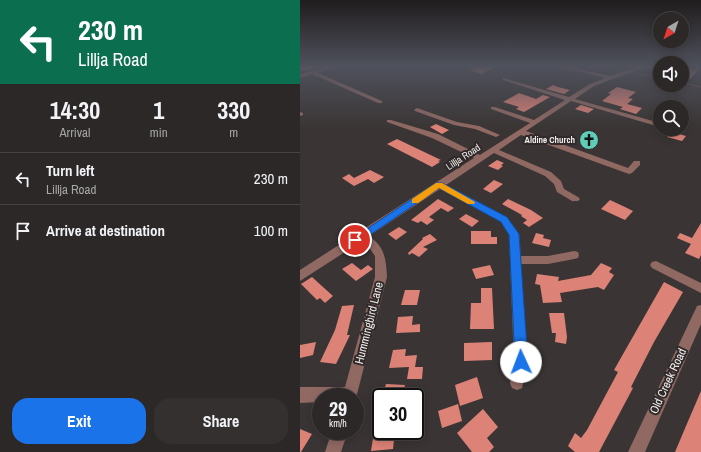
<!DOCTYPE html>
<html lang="en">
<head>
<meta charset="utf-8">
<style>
  :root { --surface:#2c2827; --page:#34302f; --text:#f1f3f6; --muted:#a6a6a7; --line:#484444; --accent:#1a73e8 }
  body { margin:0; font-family:"Archivo Narrow",sans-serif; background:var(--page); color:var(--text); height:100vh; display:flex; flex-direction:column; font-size:15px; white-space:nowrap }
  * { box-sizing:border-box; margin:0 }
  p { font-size:13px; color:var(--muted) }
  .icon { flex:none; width:22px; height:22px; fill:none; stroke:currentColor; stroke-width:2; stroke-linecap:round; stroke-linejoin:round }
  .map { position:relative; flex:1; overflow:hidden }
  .details { display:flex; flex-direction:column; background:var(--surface); width:300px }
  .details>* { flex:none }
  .top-card { background:#0b6e4f; color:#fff; overflow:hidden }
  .needle { width:26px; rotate:219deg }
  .buttons { position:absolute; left:353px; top:12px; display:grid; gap:8px }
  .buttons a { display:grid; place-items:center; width:36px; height:36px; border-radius:50%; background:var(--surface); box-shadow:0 2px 10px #0003,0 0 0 1px var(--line); font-size:20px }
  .speed { position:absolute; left:12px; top:388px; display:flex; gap:8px; font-size:20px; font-weight:700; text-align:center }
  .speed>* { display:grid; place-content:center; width:52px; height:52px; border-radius:50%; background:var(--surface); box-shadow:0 2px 10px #0003,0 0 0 1px var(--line); line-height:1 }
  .speed small { font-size:10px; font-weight:400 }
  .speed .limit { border:2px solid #111; border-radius:6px; background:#fff; color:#111 }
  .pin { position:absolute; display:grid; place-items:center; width:34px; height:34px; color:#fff; margin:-17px; border:2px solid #fff; border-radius:50%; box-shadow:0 1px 4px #0007 }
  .me { position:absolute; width:44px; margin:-22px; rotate:358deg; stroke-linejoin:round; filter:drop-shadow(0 0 3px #0008) }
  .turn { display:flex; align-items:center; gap:14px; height:84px; padding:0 12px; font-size:18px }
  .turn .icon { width:52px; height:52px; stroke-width:2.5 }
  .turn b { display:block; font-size:28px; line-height:34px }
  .eta { display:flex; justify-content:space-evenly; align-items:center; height:68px; text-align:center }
  .eta b { font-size:24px; font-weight:700; line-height:28px }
  .cta { display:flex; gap:8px; margin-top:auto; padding:8px 12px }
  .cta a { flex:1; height:46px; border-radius:16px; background:var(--accent); color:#fff; font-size:16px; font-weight:700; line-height:46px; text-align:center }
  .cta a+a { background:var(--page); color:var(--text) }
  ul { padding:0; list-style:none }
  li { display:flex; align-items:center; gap:12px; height:52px; padding:0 12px; border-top:1px solid var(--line) }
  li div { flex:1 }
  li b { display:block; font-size:15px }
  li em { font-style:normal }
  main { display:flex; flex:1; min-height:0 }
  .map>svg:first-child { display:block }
</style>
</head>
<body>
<main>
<section class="details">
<div class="top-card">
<div class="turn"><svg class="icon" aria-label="left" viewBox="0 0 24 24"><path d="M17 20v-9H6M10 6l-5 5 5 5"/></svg><div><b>230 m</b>Lillja Road</div></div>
</div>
<div class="eta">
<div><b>14:30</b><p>Arrival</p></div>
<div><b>1</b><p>min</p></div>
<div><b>330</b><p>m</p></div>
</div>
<ul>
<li><svg class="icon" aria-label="left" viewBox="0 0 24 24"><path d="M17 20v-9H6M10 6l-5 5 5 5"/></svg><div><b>Turn left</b><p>Lillja Road</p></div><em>230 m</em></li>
<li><svg class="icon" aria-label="arrive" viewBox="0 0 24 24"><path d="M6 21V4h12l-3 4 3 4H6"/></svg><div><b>Arrive at destination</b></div><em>100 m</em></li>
</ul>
<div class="cta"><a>Exit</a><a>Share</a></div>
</section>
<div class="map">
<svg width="401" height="452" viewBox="0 0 401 452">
  <rect width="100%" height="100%" fill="#3a3534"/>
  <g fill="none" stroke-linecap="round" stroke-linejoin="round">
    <g stroke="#784c4b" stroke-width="1">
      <polyline points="302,66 360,78"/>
      <polyline points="382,83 401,87"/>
    </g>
  </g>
  <g fill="#dc8277">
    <polygon points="0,66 18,66 19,67 4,71 0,70"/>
    <polygon points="180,66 186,66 194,68 181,74 169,70"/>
    <polygon points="382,66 393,68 393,70 399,69 389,80 382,78"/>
    <polygon points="253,85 258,87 270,90 264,94 246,89"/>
    <polygon points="317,87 336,92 328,98 333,99 327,104 342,108 336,114 320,109 323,107 302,101 311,94 308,93"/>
    <polygon points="219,93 236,99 243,95 250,97 224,112 216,109 219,107 203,102"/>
    <polygon points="281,105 294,109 288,113 275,109"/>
    <polygon points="136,124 149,130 142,134 130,127"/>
    <polygon points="372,132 386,136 382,141 367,137"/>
    <polygon points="97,139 141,160 138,161 140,162 132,167 87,144"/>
    <polygon points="197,160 204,163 201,165 203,166 198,170 188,166"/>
    <polygon points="70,170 84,177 74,183 68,179 54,186 42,178 49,174 54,178"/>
    <polygon points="194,180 203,184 191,193 183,189"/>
    <polygon points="138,199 154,208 148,212 141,208 129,217 134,220 127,225 121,221 118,223 111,220"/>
    <polygon points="208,199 231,210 243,218 229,227 223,223 227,220 221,216 222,215 202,204"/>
    <polygon points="310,200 325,207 333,211 325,220 301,209"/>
    <polygon points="166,214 179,221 172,227 159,219"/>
    <polygon points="401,223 401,255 399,259 385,253 391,244 377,238 380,233 392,238"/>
    <polygon points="99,227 107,232 96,240 88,234"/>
    <polygon points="171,231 191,231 191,237 197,237 197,244 171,244"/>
    <polygon points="236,233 244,235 243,238 251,240 249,247 232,243"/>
    <polygon points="130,234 137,240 123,247 128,249 119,257 112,253 109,255 108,253 123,239 122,238"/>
    <polygon points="52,263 61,270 68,265 73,269 56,281 42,269"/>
    <polygon points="301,263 312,268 309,272 314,275 304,290 298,287 260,293 262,302 243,303 240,285 235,284 237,274 259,277 258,281 291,275"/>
    <polygon points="190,265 194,275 176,279 172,269"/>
    <polygon points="12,277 23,287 33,296 25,303 20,298 17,300 1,284"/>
    <polygon points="364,282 383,292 354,342 331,387 333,388 299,452 275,452 268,446 275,433 281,438 287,430 318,372 314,370"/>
    <polygon points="181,288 192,288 194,329 170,329 171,303 181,303"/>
    <polygon points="105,290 120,290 117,305 101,305"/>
    <polygon points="54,305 47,335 50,335 36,364 20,362 35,330 42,306"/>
    <polygon points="249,313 264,313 267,337 266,344 255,342 256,333 252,333"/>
    <polygon points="113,316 112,325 120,324 120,332 96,333 98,317"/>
    <polygon points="16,342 13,355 0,358 0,345"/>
    <polygon points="192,342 192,360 164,361 164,343"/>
    <polygon points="106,349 105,356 117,355 115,367 123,367 122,379 107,379 109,367 89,368 93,350"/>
    <polygon points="177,377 183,398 160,406 155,385"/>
    <polygon points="86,384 105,385 102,397 82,397"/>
    <polygon points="401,391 401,452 375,452 386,426"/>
    <polygon points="158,404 162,421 142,428 138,411"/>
    <polygon points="183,409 198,427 187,438 194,447 189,452 172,452 157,433"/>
    <polygon points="81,425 81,431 95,431 93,449 71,451 75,426"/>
    <polygon points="0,429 12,434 1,452 0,452"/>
  </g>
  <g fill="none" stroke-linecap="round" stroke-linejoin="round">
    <g fill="#906963" fill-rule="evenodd">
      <polygon points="30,66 37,66 18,73 82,101 82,103 78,103 12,74 0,78 0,74"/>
      <path d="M260 66H266L310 76 338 66 360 67V71L343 68 294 86 275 99 360 123V127L271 101 226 131 328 168 334 161H340V165L332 173 329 174 221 135 199 150 251 172 261 181 264 189 278 197 280 199 278 201H272L257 192 254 184 245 176 194 153 146 185 207 218 219 234 221 256H248L274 251 278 252 279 255 278 258 274 259 248 264H221L228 362 222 388 217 390 212 388 210 383 214 362 209 234 201 222 140 189 69 236C85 247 86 259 87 277L55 402V397H21V402L0 403V387H45L75 277V256L68 246 62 241 0 281V270L174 158 132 138 87 122V120H91L138 134 180 155 230 123 191 109V107H195L234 120 265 100 203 80V78L269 97 290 84 305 78 260 67Z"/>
      <polygon points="396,66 401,66 401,67 394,69"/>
      <polygon points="117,108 157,122 179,126 200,135 196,137 175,129 154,125 115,111 114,110"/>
      <polygon points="0,112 3,113 3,115 0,116"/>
      <polygon points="370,129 382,129 385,131 381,133"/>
      <polygon points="356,261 401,283 401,293 352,268 350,265 352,262"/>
      <polygon points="401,305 401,324 345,452 328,452 397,306"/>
      <polygon points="32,431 48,431 41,452 25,452"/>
    </g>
  </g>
  <linearGradient id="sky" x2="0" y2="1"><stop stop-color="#201d1d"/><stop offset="0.51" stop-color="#4f515c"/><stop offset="1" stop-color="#4f515c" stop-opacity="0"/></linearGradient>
  <rect width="401" height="129" fill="url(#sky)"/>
  <polygon fill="#1a73e8" stroke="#114b97" points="136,183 142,183 207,217 219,234 228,362 226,366 221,368 217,366 215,362 209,235 201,222 139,188 58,243 55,244 50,240"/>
  <polygon fill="#f59e0b" points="136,183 142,183 175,202 174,204 168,204 139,188 118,203 112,203 112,199"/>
  <defs>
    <g id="church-disc" transform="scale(1)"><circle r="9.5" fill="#5eceb7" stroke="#302a2a"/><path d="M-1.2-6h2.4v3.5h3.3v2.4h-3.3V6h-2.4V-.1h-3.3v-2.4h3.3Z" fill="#111"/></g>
  </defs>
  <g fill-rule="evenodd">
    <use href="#church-disc" x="289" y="140"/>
  </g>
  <g text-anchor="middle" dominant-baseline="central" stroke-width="4" stroke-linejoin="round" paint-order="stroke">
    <g font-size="9" font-weight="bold" fill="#f0eceb" stroke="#302a2a" text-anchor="end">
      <text x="275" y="140">Aldine Church</text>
    </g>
    <g font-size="10" fill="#f0eceb" stroke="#302a2a">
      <text transform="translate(163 157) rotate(-33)">Lillja Road</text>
    </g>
    <g font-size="12" fill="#f0eceb" stroke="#302a2a">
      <text transform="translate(69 323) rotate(-76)">Hummingbird Lane</text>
      <text transform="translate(368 381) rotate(-65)">Old Creek Road</text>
    </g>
  </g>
</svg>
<div class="buttons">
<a><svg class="needle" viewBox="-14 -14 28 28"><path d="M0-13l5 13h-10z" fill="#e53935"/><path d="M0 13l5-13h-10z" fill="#a6a6a7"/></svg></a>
<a><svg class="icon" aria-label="sound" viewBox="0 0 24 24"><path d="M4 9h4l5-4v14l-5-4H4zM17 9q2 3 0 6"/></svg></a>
<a><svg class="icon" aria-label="search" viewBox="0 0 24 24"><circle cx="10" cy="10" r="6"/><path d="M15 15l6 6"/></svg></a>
</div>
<div class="speed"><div>29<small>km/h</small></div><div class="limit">30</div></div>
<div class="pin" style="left:55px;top:240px;background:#d93025"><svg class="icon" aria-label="arrive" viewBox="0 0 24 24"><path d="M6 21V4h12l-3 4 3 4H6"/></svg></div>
<svg class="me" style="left:221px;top:362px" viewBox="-20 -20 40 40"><circle r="19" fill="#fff"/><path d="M0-13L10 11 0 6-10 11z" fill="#1a73e8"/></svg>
</div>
</main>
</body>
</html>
